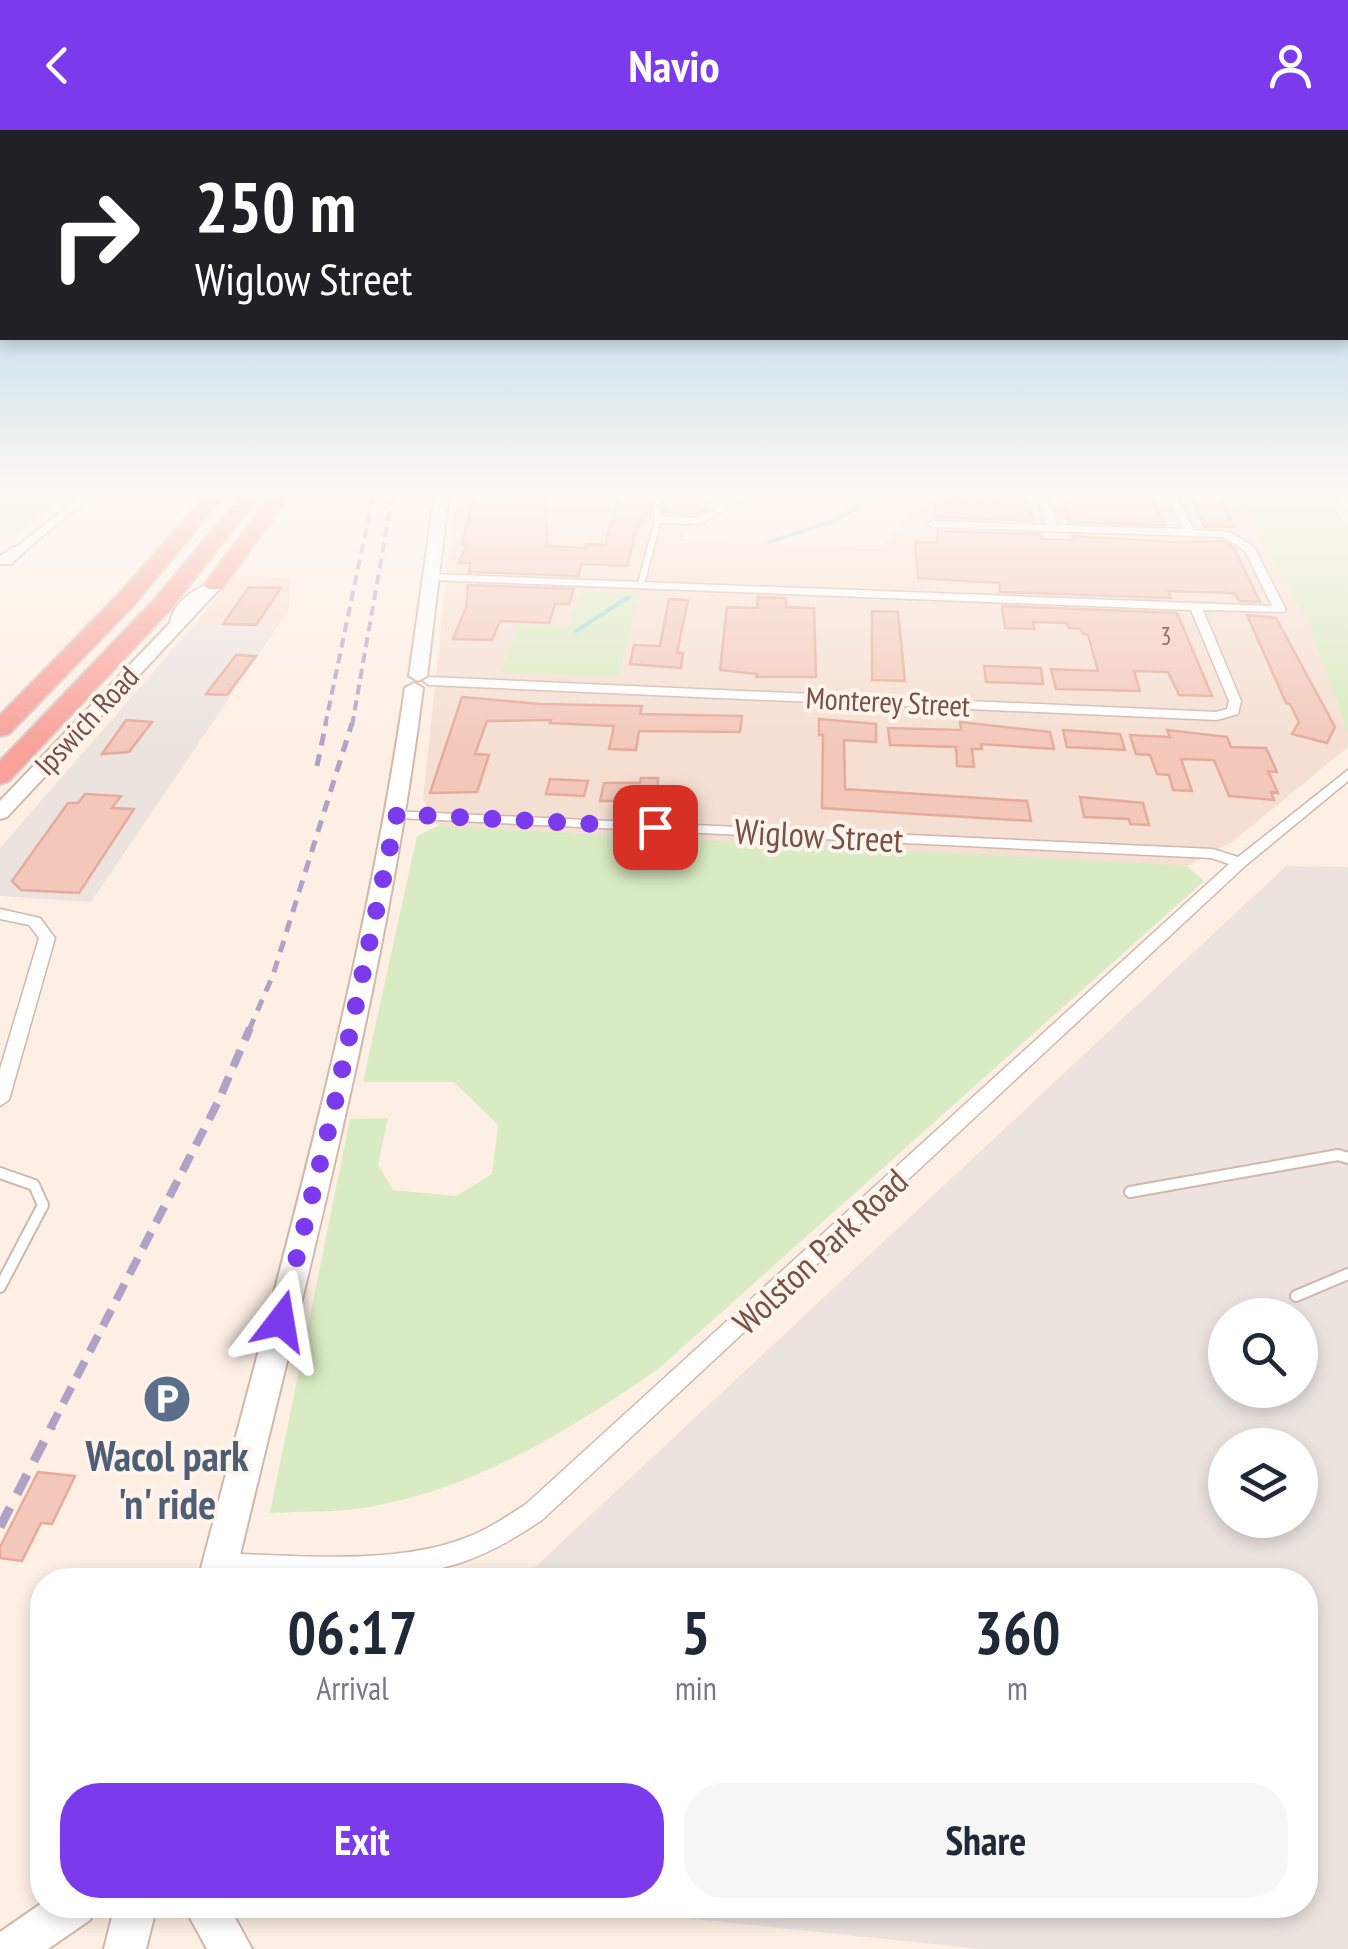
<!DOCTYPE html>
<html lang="en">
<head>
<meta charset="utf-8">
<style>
  :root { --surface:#fff; --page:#f6f6f7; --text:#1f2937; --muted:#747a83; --accent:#7c3aed }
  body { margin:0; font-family:"PT Sans Narrow",sans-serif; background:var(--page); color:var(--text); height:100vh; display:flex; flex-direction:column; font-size:38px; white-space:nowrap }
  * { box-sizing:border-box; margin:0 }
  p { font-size:32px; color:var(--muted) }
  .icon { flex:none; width:55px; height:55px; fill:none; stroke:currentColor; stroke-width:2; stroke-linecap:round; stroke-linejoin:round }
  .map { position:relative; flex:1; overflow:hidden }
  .drawer { position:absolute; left:30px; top:1438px; width:1288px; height:350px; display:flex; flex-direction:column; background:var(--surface); border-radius:40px; box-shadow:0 5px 15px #0003 }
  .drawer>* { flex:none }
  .banner { position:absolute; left:0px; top:0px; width:1350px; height:210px; box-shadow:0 5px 15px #0003; background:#202124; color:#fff; overflow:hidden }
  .buttons { position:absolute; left:1208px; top:1168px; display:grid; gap:20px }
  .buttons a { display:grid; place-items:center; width:110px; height:110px; border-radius:50%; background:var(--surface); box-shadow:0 5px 15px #0003; font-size:50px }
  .pin { position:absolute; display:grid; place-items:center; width:85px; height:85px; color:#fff; margin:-42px; border-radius:20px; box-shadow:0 5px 15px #0006 }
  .me { position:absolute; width:110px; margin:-55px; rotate:14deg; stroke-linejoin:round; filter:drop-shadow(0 0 8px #0008) }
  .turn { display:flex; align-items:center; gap:35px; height:210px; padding:0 30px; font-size:45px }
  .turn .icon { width:130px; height:130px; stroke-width:2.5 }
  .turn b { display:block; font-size:70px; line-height:85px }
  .eta { display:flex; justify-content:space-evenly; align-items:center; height:170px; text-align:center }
  .eta b { font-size:60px; font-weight:800; line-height:70px }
  .button { display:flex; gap:20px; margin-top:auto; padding:20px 30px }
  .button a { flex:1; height:115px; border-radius:40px; background:var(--accent); color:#fff; font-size:40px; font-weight:800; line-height:115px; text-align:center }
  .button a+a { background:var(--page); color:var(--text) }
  header { display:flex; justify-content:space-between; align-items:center; height:130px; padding:0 30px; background:var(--accent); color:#fff; font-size:45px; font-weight:800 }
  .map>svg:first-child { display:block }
</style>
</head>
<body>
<header><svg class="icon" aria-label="back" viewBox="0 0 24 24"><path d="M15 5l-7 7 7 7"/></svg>Navio<svg class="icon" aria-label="person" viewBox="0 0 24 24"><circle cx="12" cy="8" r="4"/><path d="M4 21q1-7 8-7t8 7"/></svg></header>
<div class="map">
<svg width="1348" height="1819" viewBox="0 0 1348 1819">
  <rect width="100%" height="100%" fill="#fdefe4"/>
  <polygon fill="#f5dfd2" points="455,362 769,362 692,397 679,413 884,415 926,364 1234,362 1310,496 1348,604 1348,617 1232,712 1187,736 438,696 423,670"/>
  <polygon fill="#fddcd8" points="235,445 291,448 288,482 278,496 196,493"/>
  <g fill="#ece3df" fill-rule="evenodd">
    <polygon points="0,362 72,362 16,406 0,405"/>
    <polygon points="196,493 278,496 91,772 0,766 0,718"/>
    <path d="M1286 736 1348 737V1819H981L559 1775H1305V1450H521ZM1225 1185H1300V1260H1225ZM1225 1315H1300V1390H1225Z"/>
  </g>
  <g fill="#d9ebc2">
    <polygon points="1234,362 1323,362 1348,396 1348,604 1310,496"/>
    <polygon points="581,461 639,463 618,547 501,542 519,495 569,497"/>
    <path d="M438 696 1160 734 1187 736 1204 751 657 1240C569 1300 476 1359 369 1377 337 1383 302 1381 270 1383L350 989 388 988 378 1035 393 1060 456 1066 492 1044 498 995 454 952H363L417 706Z"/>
  </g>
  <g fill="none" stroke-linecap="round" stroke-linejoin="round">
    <g stroke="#9ed9d8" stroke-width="4">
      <polyline points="769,412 831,392 885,362"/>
      <polyline points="576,501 629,467"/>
    </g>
  </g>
  <g fill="#f3c8bb" stroke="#e6ab9b" stroke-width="2.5">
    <polygon points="621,362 649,362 651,384 646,384 643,392 637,396 627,436 582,434 578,446 469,442 470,433 459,433 467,414 462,414 474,365 546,369 547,416 586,418 587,414 605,415"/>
    <polygon points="663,362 710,362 707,379 698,384 664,383"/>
    <polygon points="996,362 1020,363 1023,373 1029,374 1034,391 936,387 934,369 999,372"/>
    <polygon points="1068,362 1150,362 1165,395 1068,392 1064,364"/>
    <polygon points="1189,362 1219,362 1235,397 1204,397"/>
    <polygon points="938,401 1039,404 1042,409 1073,410 1072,406 1172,412 1223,411 1234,418 1260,472 1239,471 1235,464 1229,463 1168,461 1171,468 1000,462 999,453 918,448 915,412 937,413"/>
    <polygon points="468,455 574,459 569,474 555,474 549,493 500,491 492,510 453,509 466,478"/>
    <polygon points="249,457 281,458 256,495 223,494"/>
    <polygon points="758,467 786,468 786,477 814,478 816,547 756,547 757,544 720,540 727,477 757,478"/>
    <polygon points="669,469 688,470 677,523 683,523 681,538 630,534 634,515 660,516"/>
    <polygon points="1002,476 1177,483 1212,566 1179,565 1168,542 1134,541 1140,561 1056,559 1051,539 1098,541 1088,505 1083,504 1081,499 1069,498 1067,493 1033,492 1034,499 1005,498"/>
    <polygon points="872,481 898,482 905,551 872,550"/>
    <polygon points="1247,485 1276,488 1335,597 1327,613 1292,604 1299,592 1290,574 1286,573"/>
    <polygon points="236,525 256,526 227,565 206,564"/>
    <polygon points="984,536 1041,538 1043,554 986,552"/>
    <polygon points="462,567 540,574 642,576 640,584 742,586 740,602 639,601 636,620 609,619 614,596 550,593 551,590 487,591 475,624 489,625 477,662 430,663"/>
    <polygon points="819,589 876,594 876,612 844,610 845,659 1027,671 1031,691 822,678 823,605 819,605"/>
    <polygon points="126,590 152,592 129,622 102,624"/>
    <polygon points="960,592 1050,602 1054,619 981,614 982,619 972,619 974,637 957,636 956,617 890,615 888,598 961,600"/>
    <polygon points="1063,600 1120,604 1125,620 1067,617"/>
    <polygon points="1167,600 1227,607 1231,617 1266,618 1277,642 1268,641 1278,663 1271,662 1274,670 1229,666 1214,630 1181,629 1192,661 1173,660 1169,645 1157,644 1150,625 1136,624 1130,605 1170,607"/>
    <polygon points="641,648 658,648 657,671 600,671 604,653 640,653"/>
    <polygon points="550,649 588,651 584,666 546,664"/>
    <polygon points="85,664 121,666 112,678 134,679 79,763 21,760 12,751 68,673 78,673"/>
    <polygon points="1080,667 1143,673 1149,695 1130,694 1129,689 1084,687"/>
    <polygon points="38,1342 75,1346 52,1394 41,1393 22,1431 0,1428 0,1417"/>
  </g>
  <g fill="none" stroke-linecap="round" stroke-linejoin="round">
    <g stroke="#d1b7ad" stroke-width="9">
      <g id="service-far1">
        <polyline points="658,390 700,391 749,362"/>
        <polyline points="641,454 658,390 656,362"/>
      </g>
    </g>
    <g stroke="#d1b7ad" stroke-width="14">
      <g id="service">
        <polyline points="0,1043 34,1055 43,1075 0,1157"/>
        <polyline points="1130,1062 1338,1025 1348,1028"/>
        <polyline points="1296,1166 1348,1144"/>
      </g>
    </g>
    <g stroke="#d1b7ad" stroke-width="3">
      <g id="minor">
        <polygon points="86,362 97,362 23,422 15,422 15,418"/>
        <polygon points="1035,362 1045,362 1057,395 1183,399 1165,362 1175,362 1194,400 1230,402 1254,417 1286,480 1284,482 1203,480 1241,571 1238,584 1217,590 429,555 423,551 429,547 1216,582 1227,579 1229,571 1191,480 432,450 426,447 432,444 1272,476 1245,421 1224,407 932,397 927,394 932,391 1047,395"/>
        <polygon points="1331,362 1341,362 1348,371 1348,381"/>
        <path d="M215 452 219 453V457C196 465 186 479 177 501H169C169 476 191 458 215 452Z"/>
        <path d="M1348 640V651L1245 736 542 1390C517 1407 490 1423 460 1433 384 1457 298 1449 220 1447L211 1443 208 1435 211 1427 220 1423C293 1426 397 1435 465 1408 487 1400 506 1387 526 1374L1229 734 1211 728 397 688 392 687V681L1213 719 1238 727Z"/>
        <polygon points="0,779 40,788 55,808 9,970 0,976 0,939 39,808 29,795 0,789"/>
      </g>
    </g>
    <g stroke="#d1b7ad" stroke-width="4">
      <polygon id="tertiary" points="14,417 26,420 11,434 0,434 0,426"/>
    </g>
    <g stroke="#d4b6aa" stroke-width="4">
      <g id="secondary">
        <polygon points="435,362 449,362 427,546 418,551 409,546"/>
        <polygon points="209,452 223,455 7,687 0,689 0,671"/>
        <path d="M414 553 423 558C385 860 304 1155 234 1450H198C275 1155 361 860 405 558Z"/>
        <polygon points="42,1773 96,1775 90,1790 48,1819 0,1819 0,1802"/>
        <polygon points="115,1775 157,1775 146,1819 104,1819"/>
        <polygon points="183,1775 228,1775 252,1819 207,1819"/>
      </g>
    </g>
    <g stroke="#d9cecc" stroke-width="4">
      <g id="motorway">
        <polygon points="209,362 228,362 132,477 9,604 0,606 0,585 116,467"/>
        <polygon points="244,362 263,362 170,480 9,651 0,654 0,631 154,470"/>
        <polygon points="273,362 292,362 222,459 208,459 204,455"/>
      </g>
    </g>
    <use href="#service-far1" stroke="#fff" stroke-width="6"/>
    <use href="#service" stroke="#fff" stroke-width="10"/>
    <use href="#minor" fill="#fff" fill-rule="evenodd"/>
    <use href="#tertiary" fill="#fff" fill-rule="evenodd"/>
    <use href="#secondary" fill="#fff" fill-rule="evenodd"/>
    <use href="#motorway" fill="#f8a29a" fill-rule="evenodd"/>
    <g stroke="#b0a2c7" stroke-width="4" stroke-dasharray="10 6" stroke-linecap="butt">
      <polyline points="325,596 374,362"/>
      <polyline points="352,596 393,362"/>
    </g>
    <g stroke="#b0a2c7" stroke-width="5" stroke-dasharray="12 9" stroke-linecap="butt">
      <polyline points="317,636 326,593"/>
      <polyline points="249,900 273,845 352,593"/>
    </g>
    <polyline stroke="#b0a2c7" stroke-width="8" stroke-dasharray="18 11" stroke-linecap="butt" points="50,1299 218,972 250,898"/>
    <polyline stroke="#b0a2c7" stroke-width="9" stroke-dasharray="22 15" stroke-linecap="butt" points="0,1397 52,1296"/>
  </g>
  <linearGradient id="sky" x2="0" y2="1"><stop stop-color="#95c8e7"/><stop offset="0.59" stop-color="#fef8f3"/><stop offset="1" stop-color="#fef8f3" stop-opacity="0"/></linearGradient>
  <rect width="1348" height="617" fill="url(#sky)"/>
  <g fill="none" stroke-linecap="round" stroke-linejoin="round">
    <polyline stroke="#7c3aed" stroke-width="18" stroke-dasharray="0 32.4" points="281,1191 334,977 397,684 655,697"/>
  </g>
  <defs>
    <g id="parking-disc" transform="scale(2.5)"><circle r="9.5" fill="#5c6f8a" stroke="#fff4eb"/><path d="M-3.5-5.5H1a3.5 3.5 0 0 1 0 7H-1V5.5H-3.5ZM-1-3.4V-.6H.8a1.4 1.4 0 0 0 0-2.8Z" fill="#fff"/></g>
  </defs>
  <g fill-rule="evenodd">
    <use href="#parking-disc" x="167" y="1269"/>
  </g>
  <g text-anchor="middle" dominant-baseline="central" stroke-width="8" stroke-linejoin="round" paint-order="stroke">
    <g font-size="25" fill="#956f66">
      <text x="1166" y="506">3</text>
    </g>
    <g font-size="30" fill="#765149" stroke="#fff4eb">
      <text transform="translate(888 571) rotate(3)">Monterey Street</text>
      <text transform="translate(86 590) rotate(-47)">Ipswich Road</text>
    </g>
    <g font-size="35" fill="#765149" stroke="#fff4eb">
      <text transform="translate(819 705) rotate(3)">Wiglow Street</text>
      <text transform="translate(820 1121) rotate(-43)">Wolston Park Road</text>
    </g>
    <g font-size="42" font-weight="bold" fill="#4e5e75" stroke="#fff4eb">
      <text x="167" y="1325">Wacol park<tspan x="167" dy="48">'n' ride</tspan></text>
    </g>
  </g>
</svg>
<div class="buttons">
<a><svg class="icon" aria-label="search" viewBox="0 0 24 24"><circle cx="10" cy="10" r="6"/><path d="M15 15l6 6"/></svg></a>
<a><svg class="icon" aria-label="layers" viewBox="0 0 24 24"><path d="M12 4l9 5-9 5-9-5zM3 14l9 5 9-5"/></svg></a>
</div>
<div class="pin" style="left:655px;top:697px;background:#d93025"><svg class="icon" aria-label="arrive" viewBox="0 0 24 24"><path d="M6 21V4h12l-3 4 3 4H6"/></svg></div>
<svg class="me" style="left:281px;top:1191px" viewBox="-20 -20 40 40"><path d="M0-17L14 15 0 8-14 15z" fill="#7c3aed" stroke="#fff" stroke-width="4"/></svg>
<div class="banner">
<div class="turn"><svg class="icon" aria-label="right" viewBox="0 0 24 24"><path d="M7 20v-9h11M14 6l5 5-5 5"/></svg><div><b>250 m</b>Wiglow Street</div></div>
</div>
<section class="drawer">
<div class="eta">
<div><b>06:17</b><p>Arrival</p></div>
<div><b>5</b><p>min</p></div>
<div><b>360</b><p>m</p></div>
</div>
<div class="button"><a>Exit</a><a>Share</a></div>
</section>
</div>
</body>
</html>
